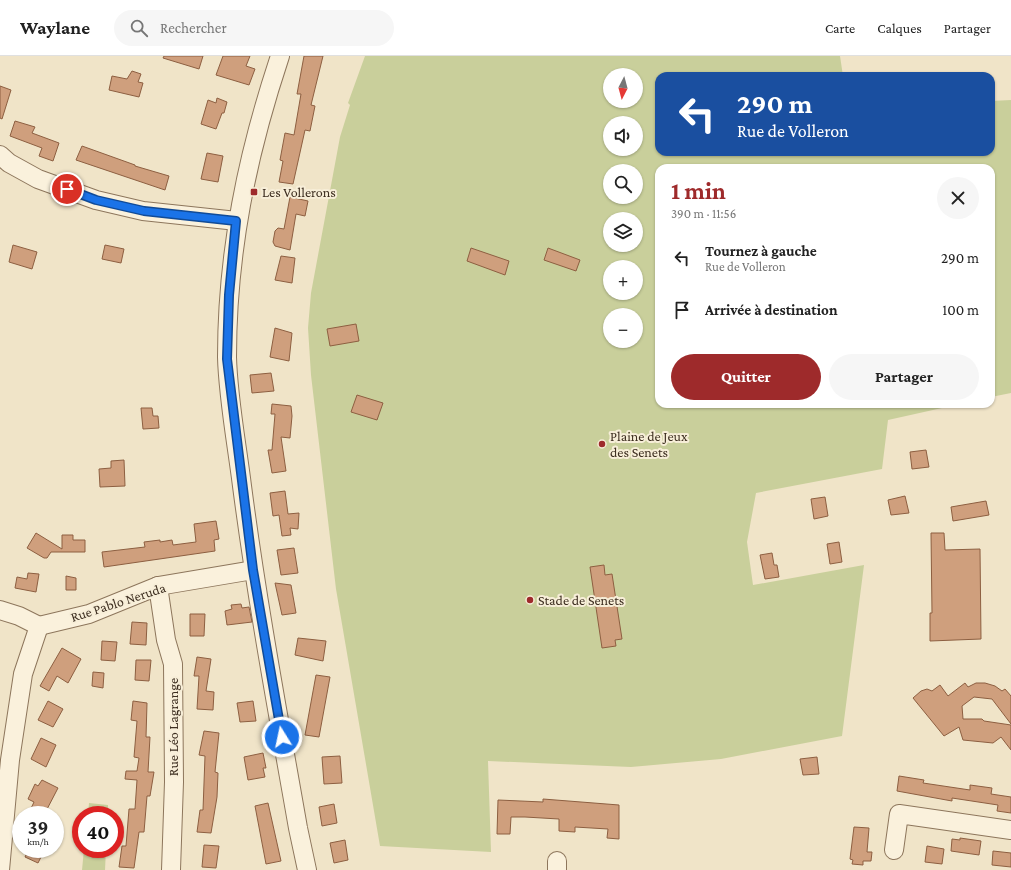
<!DOCTYPE html>
<html lang="fr">
<head>
<meta charset="utf-8">
<style>
  :root { --surface:#fff; --page:#f6f6f6; --text:#222; --muted:#767676; --line:#e0e0e0; --accent:#9e2a2b }
  body { margin:0; font-family:"Crimson Pro",serif; background:var(--page); color:var(--text); height:100vh; display:flex; flex-direction:column; font-size:15px; white-space:nowrap }
  * { box-sizing:border-box; margin:0 }
  p { font-size:13px; color:var(--muted) }
  .icon { flex:none; width:22px; height:22px; fill:none; stroke:currentColor; stroke-width:2; stroke-linecap:round; stroke-linejoin:round }
  .map { position:relative; flex:1; overflow:hidden }
  .panel { position:absolute; left:655px; top:108px; width:340px; height:244px; display:flex; flex-direction:column; background:var(--surface); border-radius:12px; box-shadow:0 1px 3px #0004 }
  .panel>* { flex:none }
  .banner { position:absolute; left:655px; top:16px; width:340px; height:84px; border-radius:12px; box-shadow:0 1px 3px #0004; background:#1a4fa0; color:#fff; overflow:hidden }
  .needle { width:26px; rotate:186deg }
  .buttons { position:absolute; left:603px; top:12px; display:grid; gap:8px }
  .buttons a { display:grid; place-items:center; width:40px; height:40px; border-radius:50%; background:var(--surface); box-shadow:0 1px 3px #0004; font-size:20px }
  .speed { position:absolute; left:12px; top:750px; display:flex; gap:8px; font-size:20px; font-weight:700; text-align:center }
  .speed>* { display:grid; place-content:center; width:52px; height:52px; border-radius:50%; background:var(--surface); box-shadow:0 1px 3px #0004; line-height:1 }
  .speed small { font-size:10px; font-weight:400 }
  .speed .limit { border:6px solid #d22; background:#fff; color:#111 }
  .pin { position:absolute; display:grid; place-items:center; width:34px; height:34px; color:#fff; margin:-17px; border:2px solid #fff; border-radius:50%; box-shadow:0 1px 4px #0007 }
  .me { position:absolute; width:44px; margin:-22px; rotate:350deg; stroke-linejoin:round; filter:drop-shadow(0 0 3px #0008) }
  .turn { display:flex; align-items:center; gap:14px; height:84px; padding:0 16px; font-size:18px }
  .turn .icon { width:52px; height:52px; stroke-width:2.5 }
  .turn b { display:block; font-size:28px; line-height:34px }
  .round { display:grid; place-items:center; flex:none; width:42px; height:42px; border-radius:21px; background:var(--page) }
  .summary { display:flex; align-items:center; justify-content:space-between; height:68px; padding:0 16px }
  h1 { font-size:24px; font-weight:700; line-height:30px; color:var(--accent) }
  .button { display:flex; gap:8px; margin-top:auto; padding:8px 16px }
  .button a { flex:1; height:46px; border-radius:24px; background:var(--accent); color:#fff; font-size:16px; font-weight:700; line-height:46px; text-align:center }
  .button a+a { background:var(--page); color:var(--text) }
  ul { padding:0; list-style:none }
  li { display:flex; align-items:center; gap:12px; height:52px; padding:0 16px }
  li div { flex:1 }
  li b { display:block; font-size:15px }
  li em { font-style:normal }
  header { display:flex; align-items:center; gap:24px; box-sizing:border-box; height:56px; padding:0 20px; background:var(--surface); border-bottom:1px solid var(--line) }
  header strong { font-size:19px }
  nav { display:flex; gap:22px; margin-inline-start:auto; font-size:14px }
  .search { width:280px; height:36px; background:var(--page); display:flex; align-items:center; gap:10px; box-sizing:border-box; padding:0 14px; border-radius:22px; color:var(--muted); font-size:15px }
  .map>svg:first-child { display:block }
</style>
</head>
<body>
<header>
<strong>Waylane</strong>
<div class="search"><svg class="icon" aria-label="search" viewBox="0 0 24 24"><circle cx="10" cy="10" r="6"/><path d="M15 15l6 6"/></svg>Rechercher</div>
<nav><a>Carte</a><a>Calques</a><a>Partager</a></nav>
</header>
<div class="map">
<svg width="1011" height="814" viewBox="0 0 1011 814">
  <rect width="100%" height="100%" fill="#f0e4c8"/>
  <g fill="#c9cf9b" fill-rule="evenodd">
    <path d="M365 0H840L843 20H659V96H991V45L1011 44V337L991 341V112H659V348H960L888 364 882 413 756 437 747 486 753 529 864 509 842 680 721 703 631 711 488 705 491 796 380 790 336 533 311 319 308 272 311 237 340 81 350 49 348 47ZM610 19H636V45H610ZM610 67H636V93H610ZM610 115H636V141H610ZM610 163H636V189H610ZM610 211H636V237H610ZM610 259H636V285H610Z"/>
    <polygon points="89,747 108,749 108,759 88,759"/>
    <polygon points="84,793 106,793 105,814 82,814"/>
  </g>
  <g fill="#cf9f7d" stroke="#8d5f41">
    <polygon points="164,0 203,0 199,13 163,2"/>
    <polygon points="223,0 250,0 246,10 255,13 249,29 216,19"/>
    <polygon points="304,0 323,0 311,49 315,50 310,75 305,74 293,128 279,126 283,105 280,104 285,77 294,79 301,38 297,38"/>
    <polygon points="132,15 141,18 138,26 143,27 139,41 109,34 112,20 127,23"/>
    <polygon points="0,30 11,34 2,63 0,62"/>
    <polygon points="217,42 227,46 224,57 222,57 216,73 201,68 208,44 216,47"/>
    <polygon points="15,65 35,71 32,77 59,87 53,105 39,100 42,92 10,80"/>
    <polygon points="82,90 135,109 135,110 169,120 165,134 76,104"/>
    <polygon points="207,97 223,100 218,126 201,123"/>
    <polygon points="290,141 308,145 305,160 296,158 290,194 275,190 273,186 275,175 278,172 284,173"/>
    <polygon points="13,189 37,196 32,213 9,206"/>
    <polygon points="105,189 124,193 121,207 102,203"/>
    <polygon points="471,192 509,205 505,219 467,205"/>
    <polygon points="548,192 580,204 576,215 544,204"/>
    <polygon points="281,200 295,202 292,227 275,224"/>
    <polygon points="356,268 359,285 330,290 327,273"/>
    <polygon points="275,272 292,277 289,305 270,301"/>
    <polygon points="271,317 274,335 252,337 250,319"/>
    <polygon points="357,339 383,347 377,364 351,356"/>
    <polygon points="272,348 291,350 292,360 290,382 281,381 286,415 272,417 268,394 272,394 275,358 271,358"/>
    <polygon points="141,352 152,352 153,360 158,360 159,372 143,373"/>
    <polygon points="926,394 929,411 912,413 910,396"/>
    <polygon points="124,404 125,430 100,431 99,413 111,412 111,405"/>
    <polygon points="285,435 288,458 299,457 298,473 290,472 291,479 282,480 279,459 273,460 270,437"/>
    <polygon points="905,440 909,457 891,459 888,444"/>
    <polygon points="825,441 828,460 814,463 811,443"/>
    <polygon points="986,445 989,459 953,465 951,451"/>
    <polygon points="216,465 219,483 214,484 215,495 104,511 102,496 145,491 144,486 160,484 160,486 172,484 173,489 196,486 194,468"/>
    <polygon points="36,477 62,493 62,479 73,479 73,484 85,484 85,496 51,496 47,502 44,502 27,492"/>
    <polygon points="931,477 944,477 945,494 980,493 981,583 930,585 930,557 932,557"/>
    <polygon points="839,486 842,506 830,508 827,488"/>
    <polygon points="294,492 298,517 281,519 277,494"/>
    <polygon points="772,497 774,509 777,509 779,521 765,523 760,499"/>
    <polygon points="604,509 605,519 612,518 622,583 615,584 616,590 602,592 590,511"/>
    <polygon points="28,517 39,518 36,536 15,532 17,521 27,523"/>
    <polygon points="66,520 76,522 76,534 66,534"/>
    <polygon points="275,527 291,529 296,557 282,559"/>
    <polygon points="241,548 242,552 249,551 252,566 227,569 225,555 232,553 231,549"/>
    <polygon points="190,558 205,558 204,580 190,580"/>
    <polygon points="132,566 147,567 146,589 130,588"/>
    <polygon points="298,582 326,585 323,605 295,599"/>
    <polygon points="102,585 117,586 115,605 101,604"/>
    <polygon points="62,592 81,603 68,627 57,620 49,635 40,630"/>
    <polygon points="197,601 211,603 206,635 214,636 213,654 197,653 199,620 194,620"/>
    <polygon points="136,604 151,604 149,625 135,624"/>
    <polygon points="93,616 104,617 103,632 92,630"/>
    <polygon points="316,619 330,621 319,681 305,679"/>
    <polygon points="965,627 968,631 976,627 985,627 995,630 1002,635 1005,633 1011,640 1011,668 992,643 974,641 962,650 963,663 982,663 984,665 1011,669 1011,694 1001,681 993,687 963,684 959,671 944,680 913,642 921,635 927,633 932,635 940,629 948,640"/>
    <polygon points="48,645 63,653 53,671 38,664"/>
    <polygon points="133,645 147,647 146,681 150,681 148,716 154,716 150,740 147,740 144,776 139,776 134,812 119,811 122,790 126,790 129,753 135,753 137,724 125,723 126,715 137,715 139,702 134,701 137,665 131,664"/>
    <polygon points="253,645 256,665 240,666 237,647"/>
    <polygon points="204,675 219,677 215,716 218,717 217,741 211,777 197,776 200,754 203,754 205,700 199,699"/>
    <polygon points="41,682 56,689 46,711 31,703"/>
    <polygon points="263,697 266,712 263,712 265,721 248,724 244,701"/>
    <polygon points="340,700 342,727 324,728 322,701"/>
    <polygon points="817,701 819,718 803,719 800,703"/>
    <polygon points="899,720 924,724 923,727 970,734 970,729 992,732 991,738 1011,741 1011,757 997,755 998,749 952,742 952,745 897,735"/>
    <polygon points="42,724 58,732 44,759 28,759 34,746 28,743 35,728 38,730"/>
    <polygon points="543,743 619,749 619,783 607,782 608,773 575,771 575,776 559,775 559,763 525,761 511,761 510,778 497,778 498,744 543,746"/>
    <polygon points="268,747 281,805 266,808 255,750"/>
    <polygon points="334,748 337,767 322,770 319,751"/>
    <polygon points="854,771 869,772 867,796 872,796 871,805 863,805 863,809 852,808 853,804 850,803"/>
    <polygon points="960,782 981,785 979,799 951,795 952,783 960,784"/>
    <polygon points="345,784 348,804 334,807 330,787"/>
    <polygon points="204,789 219,790 216,812 202,811"/>
    <polygon points="927,790 944,793 942,808 925,806"/>
    <polygon points="29,793 45,793 38,807 25,801"/>
    <polygon points="993,795 1011,797 1011,811 992,809"/>
  </g>
  <g fill="none" stroke-linecap="round" stroke-linejoin="round">
    <g stroke="#8d765c" stroke-width="20">
      <g id="minor">
        <path d="M280 0C247 99 227 196 227 301 228 342 237 389 242 430 257 545 278 658 298 772L307 814"/>
        <polyline points="0,99 9,107 38,123 96,144 143,155 237,165"/>
        <polyline points="158,530 166,584 173,608 174,726 171,814"/>
        <polyline points="0,554 19,560 39,570"/>
        <polyline points="39,570 89,558 158,530 253,514"/>
        <polyline points="894,794 899,758 1011,774"/>
        <polyline points="0,814 10,704 23,618 39,570"/>
        <polyline points="557,814 557,805"/>
      </g>
    </g>
    <use href="#minor" stroke="#faf1dc" stroke-width="18"/>
  </g>
  <g fill="none" stroke-linecap="round" stroke-linejoin="round">
    <g stroke="#114b97" stroke-width="10">
      <polyline id="route" points="67,133 96,144 144,155 236,165 229,239 227,303 253,514 282,681"/>
    </g>
    <use href="#route" stroke="#1a73e8" stroke-width="7"/>
  </g>
  <g fill="#9e2a2b" stroke="#f7eed8" stroke-width="1.5">
    <rect x="250" y="132" width="8" height="8" rx="2"/>
    <circle cx="602" cy="388" r="4"/>
    <circle cx="530" cy="544" r="4"/>
  </g>
  <g text-anchor="middle" dominant-baseline="central" stroke-width="4" stroke-linejoin="round" paint-order="stroke">
    <g font-size="14" fill="#3d2e20" stroke="#f7eed8" text-anchor="start">
      <text x="262" y="136">Les Vollerons</text>
      <text x="610" y="380">Plaine de Jeux<tspan x="610" dy="16">des Senets</tspan></text>
      <text x="538" y="544">Stade de Senets</text>
    </g>
    <g font-size="14" fill="#3d2e20" stroke="#f7eed8">
      <text transform="translate(118 546) rotate(-18)">Rue Pablo Neruda</text>
      <text transform="translate(173 671) rotate(-90)">Rue Léo Lagrange</text>
    </g>
  </g>
</svg>
<div class="buttons">
<a><svg class="needle" viewBox="-14 -14 28 28"><path d="M0-13l5 13h-10z" fill="#e53935"/><path d="M0 13l5-13h-10z" fill="#767676"/></svg></a>
<a><svg class="icon" aria-label="sound" viewBox="0 0 24 24"><path d="M4 9h4l5-4v14l-5-4H4zM17 9q2 3 0 6"/></svg></a>
<a><svg class="icon" aria-label="search" viewBox="0 0 24 24"><circle cx="10" cy="10" r="6"/><path d="M15 15l6 6"/></svg></a>
<a><svg class="icon" aria-label="layers" viewBox="0 0 24 24"><path d="M12 4l9 5-9 5-9-5zM3 14l9 5 9-5"/></svg></a>
<a>+</a>
<a>−</a>
</div>
<div class="speed"><div>39<small>km/h</small></div><div class="limit">40</div></div>
<div class="pin" style="left:67px;top:133px;background:#d93025"><svg class="icon" aria-label="arrive" viewBox="0 0 24 24"><path d="M6 21V4h12l-3 4 3 4H6"/></svg></div>
<svg class="me" style="left:282px;top:681px" viewBox="-20 -20 40 40"><circle r="17" fill="#1a73e8" stroke="#fff" stroke-width="3"/><path d="M0-11L8 9 0 5-8 9z" fill="#fff"/></svg>
<div class="banner">
<div class="turn"><svg class="icon" aria-label="left" viewBox="0 0 24 24"><path d="M17 20v-9H6M10 6l-5 5 5 5"/></svg><div><b>290 m</b>Rue de Volleron</div></div>
</div>
<section class="panel">
<div class="summary"><div><h1>1 min</h1><p>390 m · 11:56</p></div><a class="round"><svg class="icon" aria-label="close" viewBox="0 0 24 24"><path d="M6 6l12 12M18 6L6 18"/></svg></a></div>
<ul>
<li><svg class="icon" aria-label="left" viewBox="0 0 24 24"><path d="M17 20v-9H6M10 6l-5 5 5 5"/></svg><div><b>Tournez à gauche</b><p>Rue de Volleron</p></div><em>290 m</em></li>
<li><svg class="icon" aria-label="arrive" viewBox="0 0 24 24"><path d="M6 21V4h12l-3 4 3 4H6"/></svg><div><b>Arrivée à destination</b></div><em>100 m</em></li>
</ul>
<div class="button"><a>Quitter</a><a>Partager</a></div>
</section>
</div>
</body>
</html>
